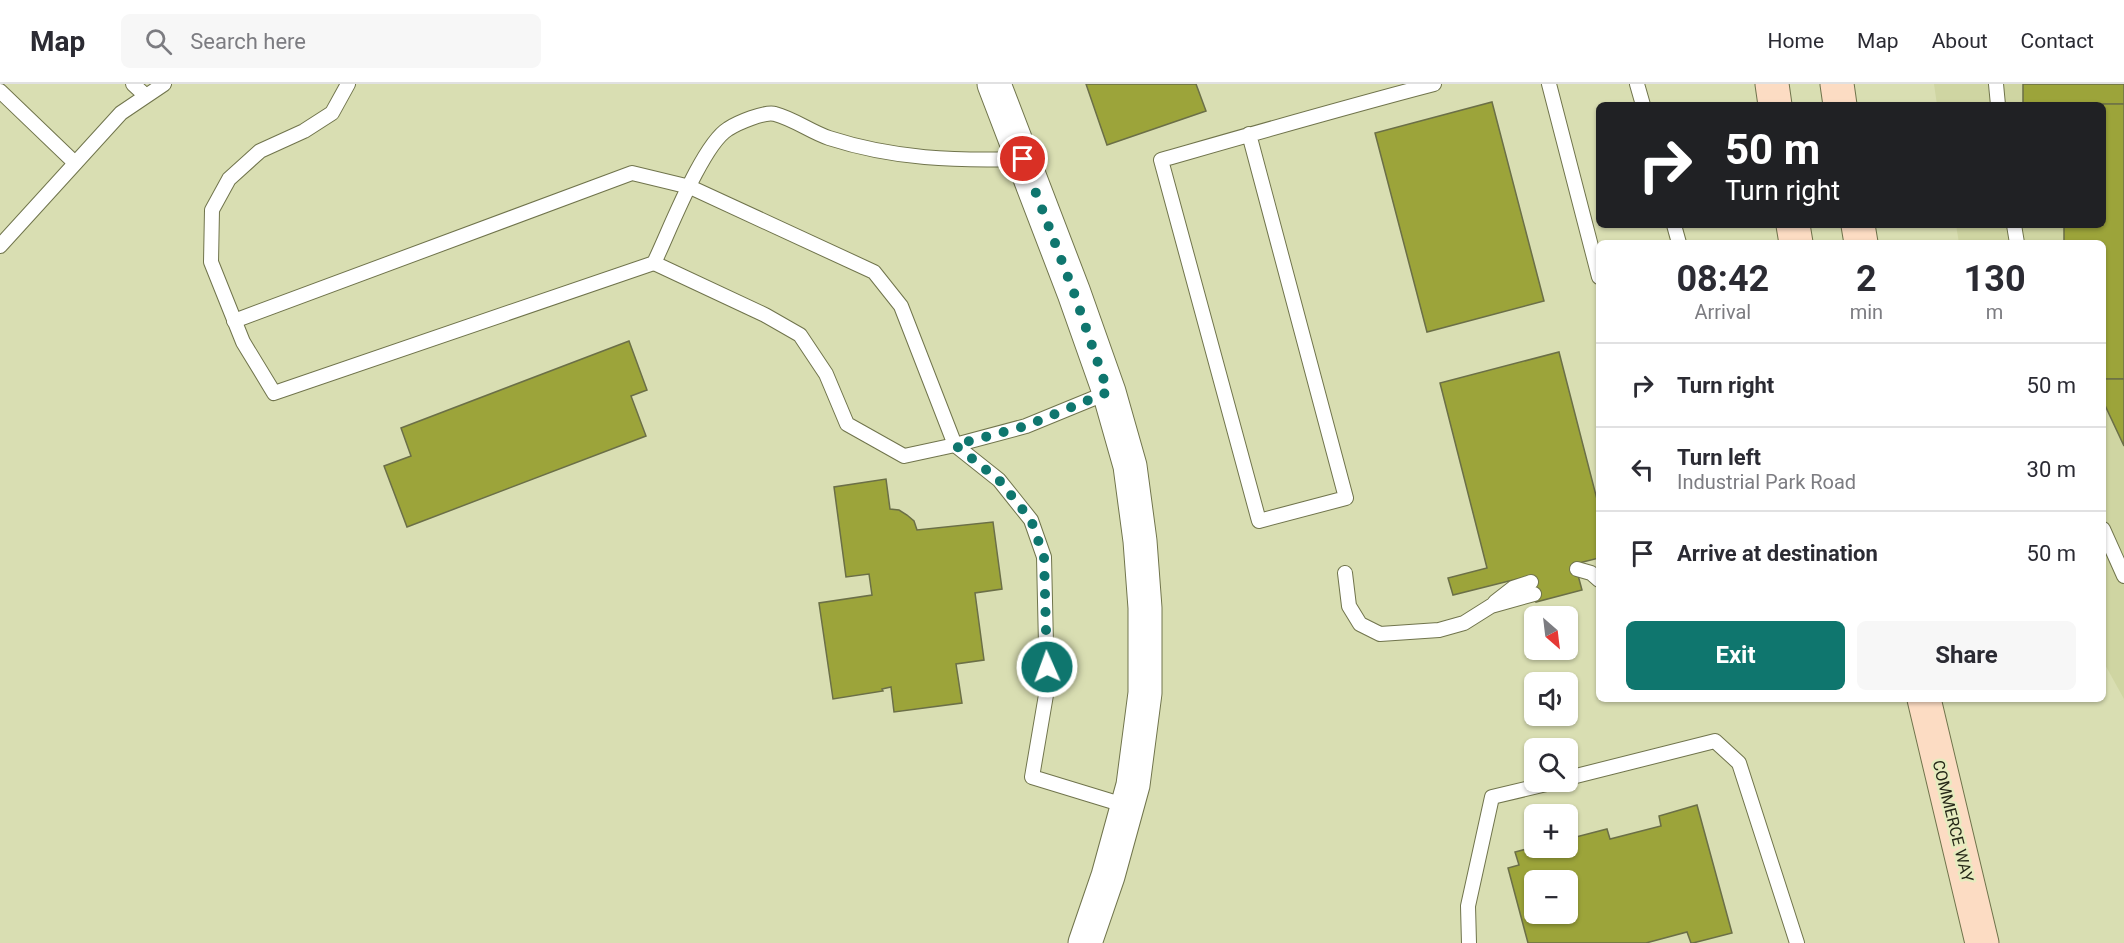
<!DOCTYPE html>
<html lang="en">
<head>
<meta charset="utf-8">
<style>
  :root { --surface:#fff; --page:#f7f7f7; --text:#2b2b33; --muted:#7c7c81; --line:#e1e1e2; --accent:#0f766e }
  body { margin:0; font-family:Roboto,sans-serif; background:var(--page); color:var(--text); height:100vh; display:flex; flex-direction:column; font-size:22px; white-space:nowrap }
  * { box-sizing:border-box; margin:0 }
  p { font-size:20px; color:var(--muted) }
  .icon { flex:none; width:33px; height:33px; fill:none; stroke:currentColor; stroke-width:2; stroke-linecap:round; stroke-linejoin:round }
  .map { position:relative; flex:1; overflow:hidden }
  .sheet { position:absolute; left:1596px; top:156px; width:510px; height:462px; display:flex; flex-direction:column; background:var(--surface); border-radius:9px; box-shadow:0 2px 4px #0004 }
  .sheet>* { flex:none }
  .guide { position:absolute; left:1596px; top:18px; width:510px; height:126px; border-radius:9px; box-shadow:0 2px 4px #0004; background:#202124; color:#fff; overflow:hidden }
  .needle { width:39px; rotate:152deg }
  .controls { position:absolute; left:1524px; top:522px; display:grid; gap:12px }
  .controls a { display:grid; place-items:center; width:54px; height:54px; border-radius:9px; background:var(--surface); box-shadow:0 2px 4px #0004; font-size:30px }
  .pin { position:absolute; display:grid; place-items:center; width:51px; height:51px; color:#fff; margin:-26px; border:3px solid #fff; border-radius:50%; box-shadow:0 2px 6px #0007 }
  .me { position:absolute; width:66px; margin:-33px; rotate:358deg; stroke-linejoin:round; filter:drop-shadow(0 0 4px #0008) }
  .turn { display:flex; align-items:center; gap:21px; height:126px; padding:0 30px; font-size:27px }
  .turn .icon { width:78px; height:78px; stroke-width:2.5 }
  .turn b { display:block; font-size:42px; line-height:51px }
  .eta { display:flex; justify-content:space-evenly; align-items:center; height:102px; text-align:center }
  .eta b { font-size:36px; font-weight:700; line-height:42px }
  .cta { display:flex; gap:12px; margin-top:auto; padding:12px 30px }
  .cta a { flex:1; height:69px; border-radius:9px; background:var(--accent); color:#fff; font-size:24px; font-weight:700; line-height:69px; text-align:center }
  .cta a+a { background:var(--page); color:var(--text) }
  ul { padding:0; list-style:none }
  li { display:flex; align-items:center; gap:18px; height:84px; padding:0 30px; border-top:2px solid var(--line) }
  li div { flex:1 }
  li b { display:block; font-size:22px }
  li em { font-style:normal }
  header { display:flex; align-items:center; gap:36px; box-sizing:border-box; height:84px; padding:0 30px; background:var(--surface); border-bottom:2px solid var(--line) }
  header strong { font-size:28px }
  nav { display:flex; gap:33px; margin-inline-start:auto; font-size:21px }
  .search { width:420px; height:54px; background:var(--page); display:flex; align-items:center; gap:15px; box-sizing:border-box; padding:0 21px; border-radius:9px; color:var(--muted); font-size:22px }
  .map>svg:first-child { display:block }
</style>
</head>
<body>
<header>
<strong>Map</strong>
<div class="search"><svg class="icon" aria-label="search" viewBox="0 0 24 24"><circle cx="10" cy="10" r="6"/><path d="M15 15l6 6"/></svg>Search here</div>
<nav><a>Home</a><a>Map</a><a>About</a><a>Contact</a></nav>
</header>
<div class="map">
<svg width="2124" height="859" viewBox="0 0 2124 859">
  <rect width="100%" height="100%" fill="#d9deb2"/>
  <polygon fill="#cfd5a2" points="1934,0 2124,0 2124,615 2103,577 2103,159 1959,159 1956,141 2103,141 2103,21 1937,21"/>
  <g fill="#9ca43a" stroke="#6b6f47" stroke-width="1.5" fill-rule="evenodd">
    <polygon points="1086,0 1196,0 1206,27 1107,61"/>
    <polygon points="2023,0 2124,0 2124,20 2023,21"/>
    <polygon points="1492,18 1544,217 1427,248 1375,49"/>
    <polygon points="2080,20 2124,20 2124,295 2103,295 2103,159 2064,159 2064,141 2103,141 2103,21"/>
    <polygon points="629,257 647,306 631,312 646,352 407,443 384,382 411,372 401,344"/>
    <polygon points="1559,268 1599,423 1599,474 1575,480 1582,506 1536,518 1529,492 1453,511 1448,494 1487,484 1440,299"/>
    <polygon points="2103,295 2124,295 2124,362 2103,317"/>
    <polygon points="886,395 890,425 899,426 907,431 914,437 917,446 993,438 1002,505 975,509 984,576 956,580 962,619 894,628 891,603 882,605 883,607 833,615 819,519 872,511 869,490 846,493 834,403"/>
    <path d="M1697 721 1732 849 1693 859H1691L1687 848 1646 859H1528L1508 784 1519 781 1515 768 1534 763 1568 764V755L1607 745 1610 755 1661 742 1659 732ZM1534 796H1568V830H1534Z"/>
  </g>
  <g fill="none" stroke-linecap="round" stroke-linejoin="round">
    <g stroke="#70744c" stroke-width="16">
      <g id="service">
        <polyline points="133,0 145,11"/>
        <path d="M348 0 332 29 304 47 260 67 229 95 212 126 211 178 243 258 274 309 654 179C669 148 702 61 728 45 737 39 765 27 775 30 794 35 811 48 829 54 894 75 955 77 1023 75"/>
        <polyline points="1549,0 1599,193"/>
        <polyline points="1637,0 1643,21"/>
        <polyline points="1996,0 1998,21"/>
        <polyline points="0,7 75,79"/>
        <path d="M1249 50 1346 414 1259 437 1161 76C1252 50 1342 24 1434 0"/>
        <polyline points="1674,141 1679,159"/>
        <polyline points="2014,141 2017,159"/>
        <polyline points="0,162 121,29 164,0"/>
        <polyline points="234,237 632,89 690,103 874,188 901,222 955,361 904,372 847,340 826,290 800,251 765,231 654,179"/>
        <polyline points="1109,308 1026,342 955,361 999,396 1031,436 1044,473 1047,605 1032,693 1127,722"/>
        <polyline points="2103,445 2124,492"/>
        <polyline points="1577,485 1591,489 1599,496"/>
        <polyline points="1345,489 1349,522 1360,540 1380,550 1439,546 1464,539 1491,522 1534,510"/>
        <polyline points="1495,518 1513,504 1531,498"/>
        <polyline points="1568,694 1715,657 1739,679 1797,859"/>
        <polyline points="1469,859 1468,822 1492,713 1555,698"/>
      </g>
    </g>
    <g stroke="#70744c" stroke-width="35">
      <polyline id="tertiary" points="994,0 1074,209 1109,308 1130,382 1140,457 1145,524 1145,609 1133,701 1108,792 1085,859"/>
    </g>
    <g stroke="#70744c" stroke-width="35">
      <g id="secondary">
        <polyline points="1772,0 1775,21"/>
        <polyline points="1837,0 1840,21"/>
        <polyline points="1793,141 1796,159"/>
        <polyline points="1858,141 1861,159"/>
        <polyline points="1924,615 1982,859"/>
      </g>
    </g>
    <use href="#service" stroke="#fff" stroke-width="14"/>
    <use href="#tertiary" stroke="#fff" stroke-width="33"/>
    <use href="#secondary" stroke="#fcdcc3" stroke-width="33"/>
  </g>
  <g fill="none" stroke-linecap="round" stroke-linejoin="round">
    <polyline stroke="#0f766e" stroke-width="10" stroke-dasharray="0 18" points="1023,75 1074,209 1108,308 1026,342 955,361 999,396 1031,436 1044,473 1047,583"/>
  </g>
  <g text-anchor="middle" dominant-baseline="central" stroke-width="5" stroke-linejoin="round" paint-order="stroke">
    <g font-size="16" fill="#252717" stroke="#e6ebbf">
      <text transform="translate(1953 737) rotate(76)">COMMERCE WAY</text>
    </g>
  </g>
</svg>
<div class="controls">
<a><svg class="needle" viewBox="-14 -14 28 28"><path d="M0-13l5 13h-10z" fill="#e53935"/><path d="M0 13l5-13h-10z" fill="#7c7c81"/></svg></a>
<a><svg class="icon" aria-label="sound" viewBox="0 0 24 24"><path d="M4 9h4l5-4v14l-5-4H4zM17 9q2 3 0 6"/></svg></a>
<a><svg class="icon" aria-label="search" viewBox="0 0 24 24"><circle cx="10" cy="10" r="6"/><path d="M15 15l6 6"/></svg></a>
<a>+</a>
<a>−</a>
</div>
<div class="pin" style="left:1023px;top:75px;background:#d93025"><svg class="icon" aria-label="arrive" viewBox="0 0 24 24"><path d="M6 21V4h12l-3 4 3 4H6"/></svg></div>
<svg class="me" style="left:1047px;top:583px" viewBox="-20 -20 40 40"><circle r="17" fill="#0f766e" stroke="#fff" stroke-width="3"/><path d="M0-11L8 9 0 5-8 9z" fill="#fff"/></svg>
<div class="guide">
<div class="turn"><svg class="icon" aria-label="right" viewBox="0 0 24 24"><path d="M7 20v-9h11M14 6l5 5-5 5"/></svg><div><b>50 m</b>Turn right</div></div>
</div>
<section class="sheet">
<div class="eta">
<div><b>08:42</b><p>Arrival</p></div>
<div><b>2</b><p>min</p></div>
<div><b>130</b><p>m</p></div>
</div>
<ul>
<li><svg class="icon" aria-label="right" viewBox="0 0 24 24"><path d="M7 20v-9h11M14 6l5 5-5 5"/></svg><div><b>Turn right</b></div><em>50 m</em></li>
<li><svg class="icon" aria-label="left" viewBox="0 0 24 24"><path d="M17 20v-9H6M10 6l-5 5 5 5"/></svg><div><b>Turn left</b><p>Industrial Park Road</p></div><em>30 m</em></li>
<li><svg class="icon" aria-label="arrive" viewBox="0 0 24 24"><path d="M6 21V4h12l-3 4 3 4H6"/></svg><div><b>Arrive at destination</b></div><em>50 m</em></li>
</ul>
<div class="cta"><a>Exit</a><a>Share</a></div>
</section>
</div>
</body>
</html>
